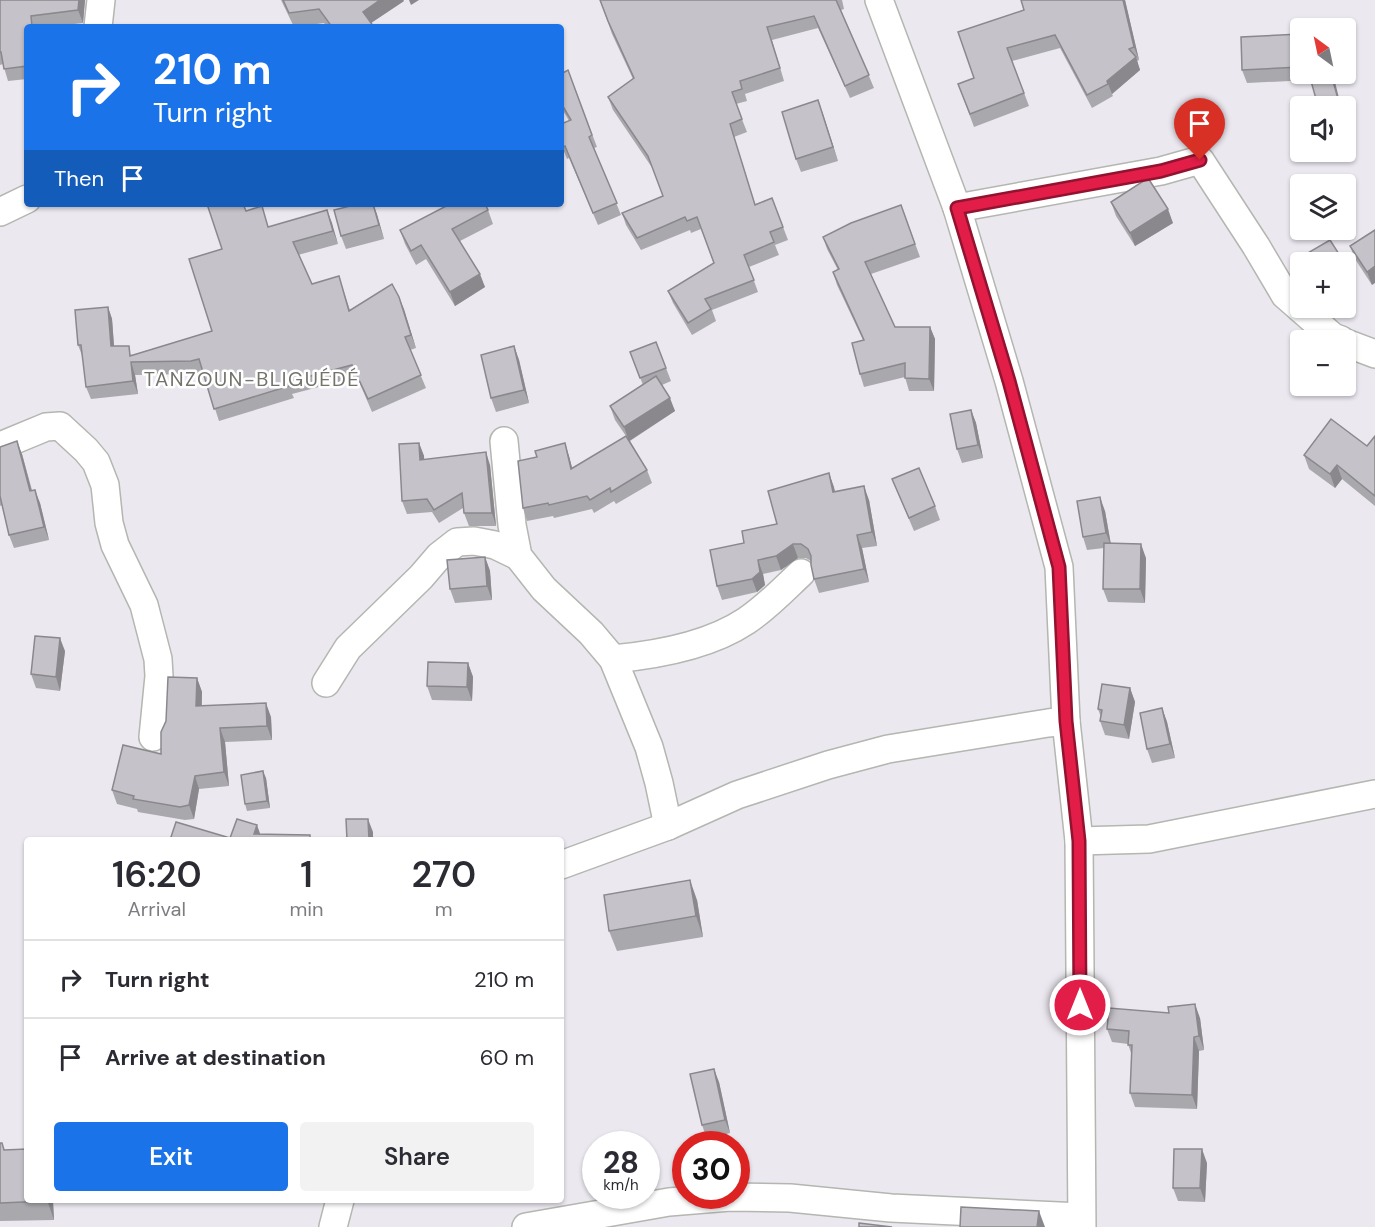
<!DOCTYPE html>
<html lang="en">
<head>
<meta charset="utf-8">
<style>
  :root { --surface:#fff; --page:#f2f2f3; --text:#2b2b33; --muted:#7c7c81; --line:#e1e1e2; --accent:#1a73e8 }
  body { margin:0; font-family:"DM Sans",sans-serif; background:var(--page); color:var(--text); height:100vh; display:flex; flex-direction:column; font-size:22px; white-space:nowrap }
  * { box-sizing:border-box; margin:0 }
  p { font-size:20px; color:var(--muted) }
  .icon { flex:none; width:33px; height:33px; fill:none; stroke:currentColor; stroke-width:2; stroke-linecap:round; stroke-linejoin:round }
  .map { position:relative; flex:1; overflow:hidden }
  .panel { position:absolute; left:24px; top:837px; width:540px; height:366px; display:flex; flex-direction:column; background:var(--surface); border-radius:6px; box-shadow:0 2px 4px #0004 }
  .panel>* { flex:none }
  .banner { position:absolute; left:24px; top:24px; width:540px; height:183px; border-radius:6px; box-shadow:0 2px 4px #0004; background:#1a73e8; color:#fff; overflow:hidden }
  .needle { width:39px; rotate:327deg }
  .controls { position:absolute; left:1290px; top:18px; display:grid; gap:12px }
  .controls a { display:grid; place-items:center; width:66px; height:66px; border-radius:6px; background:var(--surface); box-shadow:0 2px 4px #0004; font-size:30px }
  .speed { position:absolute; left:582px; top:1131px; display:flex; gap:12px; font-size:30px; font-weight:700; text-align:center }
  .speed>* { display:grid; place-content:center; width:78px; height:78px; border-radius:50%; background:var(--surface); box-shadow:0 2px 4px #0004; line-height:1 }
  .speed small { font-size:15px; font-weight:400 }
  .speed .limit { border:9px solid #d22; background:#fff; color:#111 }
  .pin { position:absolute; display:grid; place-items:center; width:51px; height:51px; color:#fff; margin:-62px -26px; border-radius:50% 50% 50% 0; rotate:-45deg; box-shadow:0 0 6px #0007 }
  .pin .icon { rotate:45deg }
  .me { position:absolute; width:66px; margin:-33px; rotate:0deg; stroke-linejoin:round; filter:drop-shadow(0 0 4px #0008) }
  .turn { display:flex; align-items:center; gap:21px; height:126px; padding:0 30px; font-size:27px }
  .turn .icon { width:78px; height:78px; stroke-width:2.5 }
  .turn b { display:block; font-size:42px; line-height:51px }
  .then { display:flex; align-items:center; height:57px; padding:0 30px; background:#0003; gap:12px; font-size:22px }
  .eta { display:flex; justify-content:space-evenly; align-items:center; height:102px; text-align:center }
  .eta b { font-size:36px; font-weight:600; line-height:42px }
  .button { display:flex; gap:12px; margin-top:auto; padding:12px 30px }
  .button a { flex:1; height:69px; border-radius:6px; background:var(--accent); color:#fff; font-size:24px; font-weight:600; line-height:69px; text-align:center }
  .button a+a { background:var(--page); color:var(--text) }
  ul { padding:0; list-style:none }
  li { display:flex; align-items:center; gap:18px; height:78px; padding:0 30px; border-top:2px solid var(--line) }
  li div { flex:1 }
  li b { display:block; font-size:22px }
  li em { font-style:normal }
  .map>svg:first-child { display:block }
</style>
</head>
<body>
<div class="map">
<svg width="1375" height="1227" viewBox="0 0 1375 1227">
  <rect width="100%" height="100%" fill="#ece8f0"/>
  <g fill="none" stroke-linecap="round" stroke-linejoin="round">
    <g stroke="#b4b6b0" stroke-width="30">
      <g id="minor">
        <polyline points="879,0 957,208 1009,381 1059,567 1066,721 1079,841 1082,1227"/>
        <polyline points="98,27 101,0"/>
        <polyline points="957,208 1161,171 1200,160 1256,246 1285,295 1333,337 1341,340"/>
        <polyline points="0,212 27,199"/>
        <polyline points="1346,343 1375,354"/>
        <polyline points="504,441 512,525 518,556 544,589 591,633 613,659 649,747 659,783 668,826"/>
        <polyline points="0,446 46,427 60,426 86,450 96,462 105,485 109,523 115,545 144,605 158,659 159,676 153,737"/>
        <path d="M613 659C656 655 710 645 746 621 766 608 783 590 801 573"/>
        <polyline points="326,683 348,648 421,577 439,556 457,542 474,541 495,545 518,556"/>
        <polyline points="1079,841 1149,839 1375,794"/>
        <polyline points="561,865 668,826 737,795 828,765 888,749 1048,723 1066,721"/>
        <polyline points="333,1227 340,1200"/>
        <polyline points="526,1227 669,1202 730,1197 790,1198 891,1208 1081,1217"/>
      </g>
    </g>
    <use href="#minor" stroke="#fff" stroke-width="27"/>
  </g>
  <g fill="#a9a8ad">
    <polygon points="0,0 85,0 83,23 47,27 27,27 27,79 8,81 3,64 0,65"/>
    <polygon points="281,0 403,0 404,1 371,23 374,27 327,27 324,23 294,27"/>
    <polygon points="600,0 842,0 844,9 841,10 874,88 850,98 818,28 772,40 784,81 745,94 747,101 736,104 747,132 734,137 755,204 772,198 788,240 775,245 779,255 749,267 758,292 712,310 716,321 692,335 673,303 668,291 714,263 701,229 691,233 690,230 641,250 626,225 622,213 663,196 653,169 613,110 608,97 633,79 612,34"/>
    <polygon points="1021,0 1125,0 1139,60 1137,61 1140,70 1112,94 1113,96 1092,108 1060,48 1012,61 1029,106 974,127 958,84 974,78 1024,10"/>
    <polygon points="1300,34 1300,74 1310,74 1335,82 1310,76 1310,80 1247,83 1242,70"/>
    <polygon points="568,70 597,147 594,148 621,215 598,225 569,158 567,159 561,144 569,121 561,107 561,74"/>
    <polygon points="818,100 838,161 801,172 796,159"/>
    <polygon points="1111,202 1173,223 1135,246 1116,216"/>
    <polygon points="373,204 384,239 346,249 341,236"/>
    <polygon points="901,205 920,257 871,274 895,327 930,327 935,339 934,391 909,391 905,377 864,387 860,374 863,340 837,285 833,272 838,270 827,249 823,237"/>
    <polygon points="327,210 338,244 298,255 312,284 343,289 350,310 399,297 416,348 410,350 426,388 372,412 357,377 292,394 294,398 219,421 203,372 196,374 135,375 138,394 91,399 86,387 83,358 78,345 108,307 112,319 114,346 132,355 212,331 222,249 246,211 269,227"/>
    <polygon points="488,210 493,224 460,241 485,287 455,306 426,259 416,265 405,244 400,230"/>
    <polygon points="1375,230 1372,285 1355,259 1350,246"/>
    <polygon points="656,342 671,381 662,385 675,411 630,441 647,470 652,483 616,504 614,501 594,513 592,509 554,518 553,516 527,521 523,508 569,456 572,468 626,436 615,420 610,406 643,385 630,352"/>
    <polygon points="514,346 519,360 529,403 496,412 491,398"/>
    <polygon points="971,410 976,423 983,458 962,463 957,449"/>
    <polygon points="1375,436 1375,506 1342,479 1335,488 1309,469 1304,455 1367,446"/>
    <polygon points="419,443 424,456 424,460 490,465 496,526 469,526 464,513 463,508 439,523 432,512 407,514 402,501"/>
    <polygon points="0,447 22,454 32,490 40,503 49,540 14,548 9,535 2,505 0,506"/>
    <polygon points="829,473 835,492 869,500 877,546 862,548 869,582 819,593 814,579 811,561 806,558 798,558 781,570 763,574 765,585 757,592 722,600 717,586 744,543 777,524"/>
    <polygon points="892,479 935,506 940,520 914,531"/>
    <polygon points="1105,511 1111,544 1146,558 1145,603 1108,602 1103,589 1104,548 1087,550 1083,537"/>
    <polygon points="485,557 490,571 492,600 455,603 450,589"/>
    <polygon points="65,651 60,691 36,688 31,674"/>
    <polygon points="468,663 473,677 472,701 432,700 427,686"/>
    <polygon points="197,678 202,692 202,706 271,717 272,740 225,742 229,786 199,789 194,819 185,820 138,812 137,809 117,804 112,790 161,754"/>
    <polygon points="1130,688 1135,702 1129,739 1105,735 1100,721 1101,717 1098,709"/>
    <polygon points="1162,708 1167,722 1175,758 1152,763 1147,749"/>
    <polygon points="266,778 270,808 247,811 245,804"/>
    <polygon points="697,900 703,937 617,951 609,931"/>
    <polygon points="1200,1018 1204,1050 1199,1051 1197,1109 1135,1107 1130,1093 1132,1056 1128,1044 1112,1042 1107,1029"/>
    <polygon points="719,1082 730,1133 707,1139 702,1125"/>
    <polygon points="0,1143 5,1150 27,1200 53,1200 54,1220 0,1221"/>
    <polygon points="1207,1163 1205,1202 1178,1201 1173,1188"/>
  </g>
  <g fill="#8a888d">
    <polygon points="79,0 85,0 83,23 78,10"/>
    <polygon points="380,0 403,0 404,1 368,25 363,12"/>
    <polygon points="409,0 419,0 411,5"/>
    <polygon points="1123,0 1125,0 1139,60 1134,47"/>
    <polygon points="1136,57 1140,70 1112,94 1107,81"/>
    <polygon points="1331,74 1335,82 1341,106 1340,106"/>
    <polygon points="818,100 823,114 838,161 833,147"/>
    <polygon points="373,204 377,214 384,239 379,225"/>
    <polygon points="1168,209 1173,223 1135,246 1130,233"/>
    <polygon points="327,210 332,223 338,244 333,231"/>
    <polygon points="1346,266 1350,277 1346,280"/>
    <polygon points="1375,266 1375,283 1372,285 1367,272"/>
    <polygon points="480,274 485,287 455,306 450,292"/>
    <polygon points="399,297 404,309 416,348 411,335"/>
    <polygon points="108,307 112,319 115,359 111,346"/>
    <polygon points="930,327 935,339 934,391 929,379"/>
    <polygon points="514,346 519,360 529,403 524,390"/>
    <polygon points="131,362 135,375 138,394 133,381"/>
    <polygon points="670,398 675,411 629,441 624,427"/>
    <polygon points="971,410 976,423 983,458 978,445"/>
    <polygon points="17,441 22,454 35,504 30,491"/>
    <polygon points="419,443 424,456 425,473 420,460"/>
    <polygon points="565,443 569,456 576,482 571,469"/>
    <polygon points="486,452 490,465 496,526 492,513"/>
    <polygon points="1337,465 1342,479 1335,488 1330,474"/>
    <polygon points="829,473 834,487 838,506 833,492"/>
    <polygon points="864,486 869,500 877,546 872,532"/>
    <polygon points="35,490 40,503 49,540 44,527"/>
    <polygon points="1100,497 1105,511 1111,546 1106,533"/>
    <polygon points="857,535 862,548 869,582 864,569"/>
    <polygon points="793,544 798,558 781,570 776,556"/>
    <polygon points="1141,544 1146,558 1145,603 1140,589"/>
    <polygon points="485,557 490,571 492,600 487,586"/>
    <polygon points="758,560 763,574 765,585 757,592 752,579"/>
    <polygon points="60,638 65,651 60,691 56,677"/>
    <polygon points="468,663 473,677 472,701 467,687"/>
    <polygon points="197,678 202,692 201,720 196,706"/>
    <polygon points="1130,688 1135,702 1129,739 1124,725"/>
    <polygon points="266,703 271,717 272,740 267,726"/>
    <polygon points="1162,708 1167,722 1175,758 1170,744"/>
    <polygon points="220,728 225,742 229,786 224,772"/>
    <polygon points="263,771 266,778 270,808 267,801"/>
    <polygon points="195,776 199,789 194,819 189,805"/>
    <polygon points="368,819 373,832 373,840 369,840"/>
    <polygon points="257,825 262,839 254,834"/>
    <polygon points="690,880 697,900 703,937 696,916"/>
    <polygon points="1195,1004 1200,1018 1204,1050 1199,1036"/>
    <polygon points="1194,1037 1199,1051 1197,1109 1192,1095"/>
    <polygon points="714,1069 719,1082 730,1133 725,1120"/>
    <polygon points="1202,1149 1207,1163 1205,1202 1200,1188"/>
    <polygon points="47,1200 53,1200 53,1202 54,1220"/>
    <polygon points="1039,1211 1045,1227 1037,1227"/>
  </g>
  <g fill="#c5c3c9" stroke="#8a888d" stroke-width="1.5">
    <polygon points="0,0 79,0 78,10 31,16 32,27 27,27 27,35 25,36 27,53 27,66 4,69 1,52 0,52"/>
    <polygon points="283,0 380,0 363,12 374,27 332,27 319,9 289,13"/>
    <polygon points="600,0 836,0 869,75 845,86 814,16 767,27 780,68 740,81 742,89 732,92 742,119 730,124 755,205 772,198 783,227 770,232 774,242 744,255 754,280 705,299 711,309 688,323 668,291 714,263 697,217 687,221 685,217 637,238 622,213 663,196 648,156 608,97 634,78 608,21"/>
    <polygon points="1021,0 1123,0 1134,47 1129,49 1136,57 1107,81 1108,84 1087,95 1055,35 1007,48 1024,93 970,114 958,84 974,78 958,32 1024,10"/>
    <polygon points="1300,34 1300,67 1242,70 1241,37"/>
    <polygon points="568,70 592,135 589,137 617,203 593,213 565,146 563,147 561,143 561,124 571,120 561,103 561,74"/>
    <polygon points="1309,74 1331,74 1340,106 1318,106"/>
    <polygon points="818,100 833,147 796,159 782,112"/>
    <polygon points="1148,178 1168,209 1130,233 1111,202"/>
    <polygon points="207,204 243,204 246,211 262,206 268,227 327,210 333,231 293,242 312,284 339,276 349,311 392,284 399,297 411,335 405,337 421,375 368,399 352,365 288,382 289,386 214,409 199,359 191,361 131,362 133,381 86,387 81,345 78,345 75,310 108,307 111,346 129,346 130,356 212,331 189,259 222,249"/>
    <polygon points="358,204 373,204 379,225 341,236 334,210"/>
    <polygon points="450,204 485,204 488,210 452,229 480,274 450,292 421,245 411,251 400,230"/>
    <polygon points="901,205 915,244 865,262 895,327 930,327 929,379 905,378 905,363 860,374 852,343 864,340 833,272 839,269 823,237 851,223"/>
    <polygon points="1375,230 1375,266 1367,272 1350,246"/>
    <polygon points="1330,240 1344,262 1306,262 1301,257"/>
    <polygon points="656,342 666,368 640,378 630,352"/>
    <polygon points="514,346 524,390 491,398 481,355"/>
    <polygon points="656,376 670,398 624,427 610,406"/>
    <polygon points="971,410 978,445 957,449 950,414"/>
    <polygon points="1331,419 1367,446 1375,436 1375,496 1337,465 1330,474 1304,455"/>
    <polygon points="626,436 647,470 611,492 610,488 590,500 587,496 549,505 548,503 523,508 518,461 537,457 535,451 565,443 571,469"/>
    <polygon points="17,441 30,491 35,490 44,527 9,535 0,496 0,447"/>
    <polygon points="419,443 420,460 486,452 492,513 464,513 462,493 434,510 427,499 402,501 399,444"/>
    <polygon points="919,468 935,506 909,518 892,479"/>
    <polygon points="829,473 833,492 864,486 872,532 857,535 864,569 814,579 811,565 811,556 808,549 801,544 793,544 776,556 758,560 760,572 752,579 717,586 710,550 744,543 742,531 777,524 768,491"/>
    <polygon points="1100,497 1106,533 1083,537 1077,501"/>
    <polygon points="1104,543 1141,544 1140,589 1103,589"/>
    <polygon points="485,557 487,586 450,589 447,560"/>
    <polygon points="35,636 60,638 56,677 31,674"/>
    <polygon points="428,662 468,663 467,687 427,686"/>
    <polygon points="168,677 197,678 196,706 266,703 267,726 220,728 224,772 195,776 189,805 180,807 133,799 134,796 112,790 123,745 161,754 161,732 166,721"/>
    <polygon points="1102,684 1130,688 1124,725 1100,721 1102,710 1098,709"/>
    <polygon points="1162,708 1170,744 1147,749 1140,713"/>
    <polygon points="263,771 267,801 245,804 241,775"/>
    <polygon points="237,819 257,825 254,834 310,835 310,840 170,840 176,822 230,838"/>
    <polygon points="346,819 368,819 369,840 347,840"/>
    <polygon points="690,880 696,916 609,931 604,895"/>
    <polygon points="1195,1004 1199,1036 1194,1037 1192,1095 1130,1093 1132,1045 1128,1045 1129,1031 1107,1029 1109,1008 1169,1013 1168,1007"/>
    <polygon points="714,1069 725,1120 702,1125 690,1074"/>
    <polygon points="0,1143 2,1143 4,1150 27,1149 27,1200 47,1200 47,1201 0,1203"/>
    <polygon points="1174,1149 1202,1149 1200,1188 1173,1188"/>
    <polygon points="961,1207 1039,1211 1037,1227 960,1227"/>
    <polygon points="859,1223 892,1227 859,1227"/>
  </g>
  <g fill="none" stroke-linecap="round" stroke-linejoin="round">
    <g stroke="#92132f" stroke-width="15">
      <polyline id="route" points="1080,1005 1079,841 1066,721 1059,567 1009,381 957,208 1161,171 1200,160"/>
    </g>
    <use href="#route" stroke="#e11d48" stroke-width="10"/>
  </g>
  <g text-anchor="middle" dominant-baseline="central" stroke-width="5" stroke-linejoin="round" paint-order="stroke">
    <g font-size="20" letter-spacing="1.5" fill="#72746c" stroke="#fff">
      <text x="252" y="379">TANZOUN-BLIGUÉDÉ</text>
    </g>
  </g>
</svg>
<div class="controls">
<a><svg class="needle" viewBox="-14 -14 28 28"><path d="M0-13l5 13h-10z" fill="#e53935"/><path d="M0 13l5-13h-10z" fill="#7c7c81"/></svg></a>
<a><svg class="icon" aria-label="sound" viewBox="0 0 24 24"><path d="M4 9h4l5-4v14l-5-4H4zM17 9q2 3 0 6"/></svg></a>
<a><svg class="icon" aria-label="layers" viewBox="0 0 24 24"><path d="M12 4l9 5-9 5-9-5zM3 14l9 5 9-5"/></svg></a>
<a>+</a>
<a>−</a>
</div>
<div class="speed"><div>28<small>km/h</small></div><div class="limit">30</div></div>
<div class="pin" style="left:1200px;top:160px;background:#d93025"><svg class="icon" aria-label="arrive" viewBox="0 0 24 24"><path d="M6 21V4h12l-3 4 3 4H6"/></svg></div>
<svg class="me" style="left:1080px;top:1005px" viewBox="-20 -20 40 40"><circle r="17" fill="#e11d48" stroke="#fff" stroke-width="3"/><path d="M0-11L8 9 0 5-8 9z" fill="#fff"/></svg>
<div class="banner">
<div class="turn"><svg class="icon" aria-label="right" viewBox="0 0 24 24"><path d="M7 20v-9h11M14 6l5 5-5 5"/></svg><div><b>210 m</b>Turn right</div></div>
<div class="then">Then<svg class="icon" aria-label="arrive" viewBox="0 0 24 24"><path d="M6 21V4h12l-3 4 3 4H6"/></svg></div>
</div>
<section class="panel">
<div class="eta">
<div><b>16:20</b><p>Arrival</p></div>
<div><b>1</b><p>min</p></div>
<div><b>270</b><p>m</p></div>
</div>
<ul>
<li><svg class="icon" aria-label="right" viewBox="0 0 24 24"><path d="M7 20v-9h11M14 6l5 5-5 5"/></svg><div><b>Turn right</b></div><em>210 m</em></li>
<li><svg class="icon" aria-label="arrive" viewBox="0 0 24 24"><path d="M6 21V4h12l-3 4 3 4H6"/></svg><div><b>Arrive at destination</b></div><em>60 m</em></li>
</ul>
<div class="button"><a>Exit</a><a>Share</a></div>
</section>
</div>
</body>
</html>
